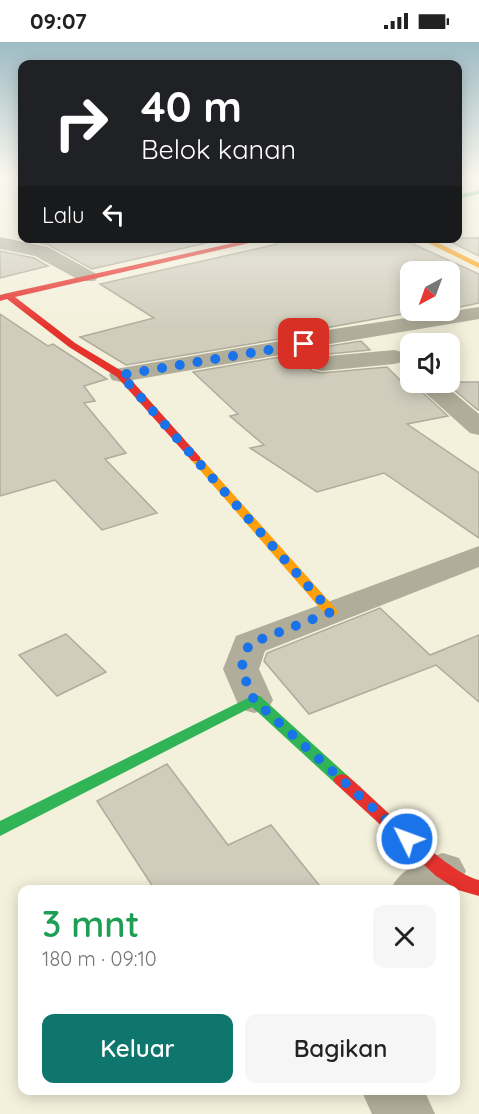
<!DOCTYPE html>
<html lang="id">
<head>
<meta charset="utf-8">
<style>
  :root { --surface:#fff; --page:#f6f6f6; --text:#222; --muted:#767676; --accent:#0f766e }
  body { margin:0; font-family:Quicksand,sans-serif; background:var(--page); color:var(--text); height:100vh; display:flex; flex-direction:column; font-size:22px; white-space:nowrap }
  * { box-sizing:border-box; margin:0 }
  p { font-size:20px; color:var(--muted) }
  .icon { flex:none; width:33px; height:33px; fill:none; stroke:currentColor; stroke-width:2; stroke-linecap:round; stroke-linejoin:round }
  .map { position:relative; flex:1; overflow:hidden }
  .sheet { position:absolute; left:18px; top:843px; width:442px; height:210px; display:flex; flex-direction:column; background:var(--surface); border-radius:12px; box-shadow:0 3px 15px #0003 }
  .sheet>* { flex:none }
  .hud { position:absolute; left:18px; top:18px; width:444px; height:183px; border-radius:12px; box-shadow:0 3px 15px #0003; background:#202124; color:#fff; overflow:hidden }
  .needle { width:39px; rotate:221deg }
  .fabs { position:absolute; left:400px; top:219px; display:grid; gap:12px }
  .fabs a { display:grid; place-items:center; width:60px; height:60px; border-radius:12px; background:var(--surface); box-shadow:0 3px 15px #0003; font-size:30px }
  .pin { position:absolute; display:grid; place-items:center; width:51px; height:51px; color:#fff; margin:-26px; border-radius:12px; box-shadow:0 3px 9px #0006 }
  .me { position:absolute; width:66px; margin:-33px; rotate:312deg; stroke-linejoin:round; filter:drop-shadow(0 0 4px #0008) }
  .turn { display:flex; align-items:center; gap:21px; height:126px; padding:0 24px; font-size:27px }
  .turn .icon { width:78px; height:78px; stroke-width:2.5 }
  .turn b { display:block; font-size:42px; line-height:51px }
  .then { display:flex; align-items:center; height:57px; padding:0 24px; background:#0003; gap:12px; font-size:22px }
  .round { display:grid; place-items:center; flex:none; width:63px; height:63px; border-radius:12px; background:var(--page) }
  .head { display:flex; align-items:center; justify-content:space-between; height:102px; padding:0 24px }
  h1 { font-size:36px; font-weight:600; line-height:45px; color:#1e9e55 }
  .primary-button { display:flex; gap:12px; margin-top:auto; padding:12px 24px }
  .primary-button a { flex:1; height:69px; border-radius:12px; background:var(--accent); color:#fff; font-size:24px; font-weight:600; line-height:69px; text-align:center }
  .primary-button a+a { background:var(--page); color:var(--text) }
  .status { display:flex; justify-content:space-between; align-items:center; height:42px; padding:0 30px; background:var(--surface); direction:ltr }
  .status svg { height:16px; fill:currentColor }
  .map>svg:first-child { display:block }
</style>
</head>
<body>
<div class="status"><b>09:07</b><svg viewBox="0 0 49 12"><path d="M0 12V9h3v3zM5 12V6h3v6zM10 12V3h3v9zM15 12V0h3v12zM26 1h20v11H26zM47 4h2v5h-2z"/></svg></div>
<div class="map">
<svg width="479" height="1072" viewBox="0 0 479 1072">
  <rect width="100%" height="100%" fill="#f3f0db"/>
  <g fill="#d0cdbd" stroke="#afac9c" stroke-width="1.5">
    <polygon points="18,196 228,196 92,227 49,203"/>
    <polygon points="279,196 410,196 413,202 479,232 479,261 450,267 450,230 411,230 411,268 441,268 423,271 419,269 314,288 297,294 126,323 80,295 154,276 100,242 269,204 276,202"/>
    <polygon points="443,196 479,196 479,214"/>
    <polygon points="0,209 34,216 48,224 0,236"/>
    <polygon points="0,272 48,304 53,302 107,337 84,344 95,359 84,361 126,411 105,417 157,471 102,488 55,438 0,454"/>
    <polygon points="361,299 370,308 329,312 323,305"/>
    <polygon points="297,312 312,329 321,331 387,325 402,340 411,340 448,374 407,382 479,431 479,496 384,431 317,450 250,406 264,403 230,374 238,372 193,330"/>
    <polygon points="445,340 479,340 479,368 478,368"/>
    <polygon points="380,566 430,613 479,593 479,660 436,623 309,672 264,619 267,611"/>
    <polygon points="66,592 106,630 57,654 19,613"/>
    <polygon points="167,722 228,803 271,783 323,848 155,848 97,759"/>
  </g>
  <g fill="none" stroke-linecap="round" stroke-linejoin="round">
    <g fill="#b0ad9a" fill-rule="evenodd">
      <polygon points="0,195 48,205 95,231 98,235 95,239 81,239 35,214 0,207"/>
      <polygon points="479,265 479,277 318,304 328,314 394,308 402,310 406,315 402,320 394,322 322,329 314,327 298,310 121,340 112,338 109,333 112,328 121,326 298,296 314,290"/>
      <polygon points="413,340 441,340 479,372 479,393 470,391"/>
      <polygon points="479,504 479,525 265,609 259,627 273,658 268,667 254,671 240,667 223,627 236,594"/>
      <path d="M443 811 459 816 466 829 459 842 451 848H390C400 827 422 818 443 811Z"/>
      <polygon points="361,1048 424,1048 435,1072 372,1072"/>
    </g>
    <g fill="#30b455" fill-rule="evenodd">
      <polygon points="479,148 479,152 458,157 458,153"/>
      <polygon points="254,653 260,654 348,734 351,738 348,742 342,744 336,742 252,665 0,794 0,779"/>
    </g>
    <g fill="#ff9f0a" fill-rule="evenodd">
      <polygon points="418,196 428,196 479,221 479,226"/>
      <polygon points="196,414 200,415 336,567 338,570 336,573 326,573 192,419 190,417"/>
    </g>
    <g fill="#e5322d" fill-rule="evenodd">
      <polygon points="256,196 271,196 15,255 75,301 125,331 200,415 200,419 192,419 117,335 69,305 7,257 0,259 0,253 8,251"/>
      <path d="M342 732 348 734C376 758 448 832 479 838V854L458 848 436 834 336 742 333 738 336 734Z"/>
    </g>
  </g>
  <linearGradient id="sky" x2="0" y2="1"><stop stop-color="#9ebbc4"/><stop offset="0.47" stop-color="#faf8ef"/><stop offset="1" stop-color="#faf8ef" stop-opacity="0"/></linearGradient>
  <rect width="479" height="285" fill="url(#sky)"/>
  <g fill="none" stroke-linecap="round" stroke-linejoin="round">
    <polyline stroke="#1a73e8" stroke-width="10" stroke-dasharray="0 18" points="304,302 121,333 331,570 249,602 241,627 254,658 407,797"/>
  </g>
</svg>
<div class="fabs">
<a><svg class="needle" viewBox="-14 -14 28 28"><path d="M0-13l5 13h-10z" fill="#e53935"/><path d="M0 13l5-13h-10z" fill="#767676"/></svg></a>
<a><svg class="icon" aria-label="sound" viewBox="0 0 24 24"><path d="M4 9h4l5-4v14l-5-4H4zM17 9q2 3 0 6"/></svg></a>
</div>
<div class="pin" style="left:304px;top:302px;background:#d93025"><svg class="icon" aria-label="arrive" viewBox="0 0 24 24"><path d="M6 21V4h12l-3 4 3 4H6"/></svg></div>
<svg class="me" style="left:407px;top:797px" viewBox="-20 -20 40 40"><circle r="17" fill="#1a73e8" stroke="#fff" stroke-width="3"/><path d="M0-11L8 9 0 5-8 9z" fill="#fff"/></svg>
<div class="hud">
<div class="turn"><svg class="icon" aria-label="right" viewBox="0 0 24 24"><path d="M7 20v-9h11M14 6l5 5-5 5"/></svg><div><b>40 m</b>Belok kanan</div></div>
<div class="then">Lalu<svg class="icon" aria-label="left" viewBox="0 0 24 24"><path d="M17 20v-9H6M10 6l-5 5 5 5"/></svg></div>
</div>
<section class="sheet">
<div class="head"><div><h1>3 mnt</h1><p>180 m · 09:10</p></div><a class="round"><svg class="icon" aria-label="close" viewBox="0 0 24 24"><path d="M6 6l12 12M18 6L6 18"/></svg></a></div>
<div class="primary-button"><a>Keluar</a><a>Bagikan</a></div>
</section>
</div>
</body>
</html>
